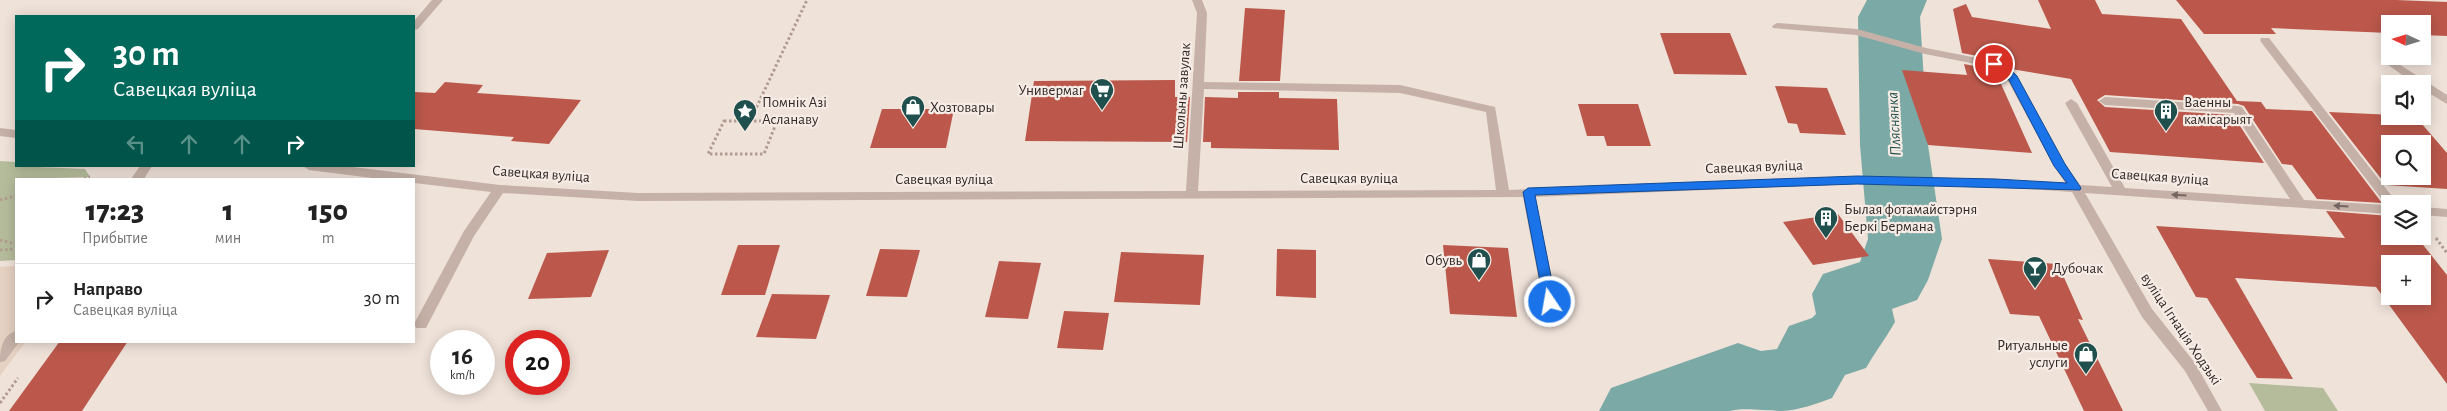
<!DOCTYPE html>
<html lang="ru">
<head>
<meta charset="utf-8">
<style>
  :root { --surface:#fff; --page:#f2f2f2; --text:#222; --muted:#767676; --line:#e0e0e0 }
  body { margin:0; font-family:"Alegreya Sans",sans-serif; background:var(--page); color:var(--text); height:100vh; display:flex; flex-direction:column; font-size:19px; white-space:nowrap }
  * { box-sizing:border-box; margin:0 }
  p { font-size:16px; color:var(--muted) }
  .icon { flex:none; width:28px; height:28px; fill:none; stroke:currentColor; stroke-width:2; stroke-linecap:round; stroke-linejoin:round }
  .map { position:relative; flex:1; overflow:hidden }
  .panel { position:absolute; left:15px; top:178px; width:400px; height:165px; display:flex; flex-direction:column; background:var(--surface); border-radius:0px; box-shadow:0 2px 12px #0003 }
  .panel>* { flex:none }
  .hud { position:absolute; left:15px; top:15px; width:400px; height:152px; border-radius:0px; box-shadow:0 2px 12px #0003; background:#00695c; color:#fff; overflow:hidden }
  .needle { width:32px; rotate:274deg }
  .fabs { position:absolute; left:2381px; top:15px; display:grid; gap:10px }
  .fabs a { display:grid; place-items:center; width:50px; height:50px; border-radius:0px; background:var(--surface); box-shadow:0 2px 12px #0003; font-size:25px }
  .speed { position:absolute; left:430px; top:330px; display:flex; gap:10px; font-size:25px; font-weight:700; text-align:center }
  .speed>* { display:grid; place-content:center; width:65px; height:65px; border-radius:50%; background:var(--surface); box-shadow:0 2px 12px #0003; line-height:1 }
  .speed small { font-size:12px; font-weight:400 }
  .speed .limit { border:8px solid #d22; background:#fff; color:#111 }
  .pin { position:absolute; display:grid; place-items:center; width:42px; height:42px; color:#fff; margin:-21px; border:2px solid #fff; border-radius:50%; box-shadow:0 1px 5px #0007 }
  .me { position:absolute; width:55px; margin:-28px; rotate:348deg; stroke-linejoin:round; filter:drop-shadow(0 0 4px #0008) }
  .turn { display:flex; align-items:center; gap:18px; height:105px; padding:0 15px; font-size:22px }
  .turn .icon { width:65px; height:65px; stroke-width:2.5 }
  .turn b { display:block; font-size:35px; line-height:42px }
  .lanes { display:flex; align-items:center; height:48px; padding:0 15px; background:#0003; justify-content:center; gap:25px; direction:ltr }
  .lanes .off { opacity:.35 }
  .eta { display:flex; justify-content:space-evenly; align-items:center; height:85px; text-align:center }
  .eta b { font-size:30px; font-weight:800; line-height:35px }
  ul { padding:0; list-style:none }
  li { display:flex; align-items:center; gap:15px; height:70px; padding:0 15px; border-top:1px solid var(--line) }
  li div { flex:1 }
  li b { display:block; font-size:19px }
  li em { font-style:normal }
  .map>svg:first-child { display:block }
</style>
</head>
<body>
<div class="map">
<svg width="2447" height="411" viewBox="0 0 2447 411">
  <rect width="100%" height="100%" fill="#efe2d9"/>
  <g fill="#b5bc9b">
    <polygon points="0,161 16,162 16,166 85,169 90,177 16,179 16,260 0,261"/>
    <polygon points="2249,383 2323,388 2338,411 2265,411"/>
  </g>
  <polygon fill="#e5d1c2" points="16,266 16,341 26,341 0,376 0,267"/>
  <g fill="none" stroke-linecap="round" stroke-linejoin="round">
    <path fill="#7ba9a5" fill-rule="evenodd" d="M1867 0H1927L1920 17 1928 145 1942 239 1928 280 1917 300 1892 309 1895 322C1886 338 1875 352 1866 368L1845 375 1832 398C1816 404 1799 410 1782 411 1767 411 1742 407 1730 411H1599L1611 388 1738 343 1761 351 1777 349 1789 326 1812 318 1816 314 1812 294 1823 274 1860 262 1868 239 1860 145 1858 17Z"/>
  </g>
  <g fill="#bb584b" fill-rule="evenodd">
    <polygon points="2038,0 2095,0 2102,14 2181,19 2237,101 2261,102 2266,109 2312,111 2382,203 2317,199 2292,165 2282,164 2244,106 2238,104 2105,95 2097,100 2105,107 2233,115 2264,163 2110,152 2071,79 2011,69 1998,60 1962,53 1953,9 1966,4 1972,17 2051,29"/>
    <polygon points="2176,0 2396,0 2447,2 2447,36 2422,35 2422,24 2390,24 2390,33 2271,28 2276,34 2204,34"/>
    <polygon points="1245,8 1285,10 1280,81 1239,81"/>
    <polygon points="1660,33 1730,33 1747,75 1674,74"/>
    <polygon points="1964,64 1990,69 1997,75 2032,153 1928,145 1902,70 1967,75"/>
    <polygon points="1175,80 1175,97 1190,97 1187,142 1025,141 1034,81"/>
    <polygon points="445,82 483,85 477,93 581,100 549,144 511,141 514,137 414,129 414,92 435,93"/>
    <polygon points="1775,86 1827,88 1846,135 1800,133 1797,124 1788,123"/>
    <polygon points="1238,92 1279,92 1279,98 1337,99 1339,150 1211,148 1211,142 1203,142 1205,97 1238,98"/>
    <polygon points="1578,104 1638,104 1651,146 1607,146 1604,136 1587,136"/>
    <polygon points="882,109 954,109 946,148 870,148"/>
    <path d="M2329 112 2415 116 2447 153V189L2386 185ZM2390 144H2422V176H2390Z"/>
    <path d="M2326 211 2390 216V236H2416L2447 275V384L2376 287 2235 278 2293 379 2257 378 2207 298 2196 297 2156 226 2345 238ZM2390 264H2422V296H2390Z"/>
    <polygon points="1838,214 1869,256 1813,265 1783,222"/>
    <polygon points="738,245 780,245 765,295 721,295"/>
    <polygon points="1443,245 1508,248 1517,317 1450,314"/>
    <polygon points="880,249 920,250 907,297 866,296"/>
    <polygon points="1277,249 1316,250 1316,298 1276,296"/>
    <polygon points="609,250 591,297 528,299 547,253"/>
    <polygon points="1121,252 1204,255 1200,305 1114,302"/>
    <polygon points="1988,259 2058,264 2083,320 2078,319 2123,411 2084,411 2039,316 2010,314"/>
    <polygon points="999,261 1041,263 1028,319 985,317"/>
    <polygon points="772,294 830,295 816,339 756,337"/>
    <polygon points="1064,311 1109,313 1103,350 1057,348"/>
    <polygon points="60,341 128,341 82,411 9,411"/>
  </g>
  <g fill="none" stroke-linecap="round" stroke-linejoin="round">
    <g stroke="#b19b91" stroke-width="3" stroke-dasharray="2.5 2.5" stroke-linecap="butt">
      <polygon points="724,121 777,121 764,154 708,154"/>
      <polyline points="750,121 807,0"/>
      <polyline points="84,179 90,177"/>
      <polyline points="0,200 16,196"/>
      <polyline points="2436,238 2447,253"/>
      <polyline points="0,240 16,244"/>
      <polyline points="0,250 16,249"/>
      <polyline points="0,403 18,378"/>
    </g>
    <g fill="#c5b1a7" fill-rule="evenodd">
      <polygon points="432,0 443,0 418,29 414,30 414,21"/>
      <path d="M1192 0H1202L1207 13 1204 82 1400 85 1495 107 1509 190 1857 176 1996 179 2066 184 2054 166 2008 81 1991 67 1925 54 1856 35 1773 28 1772 26 1777 23 1857 29 1926 48 1998 62 2017 76 2065 164 2080 185 2112 187 2065 103 2071 99 2077 103 2125 188 2290 199 2234 113 2105 105 2099 101 2105 97 2238 106 2242 107 2304 200 2386 205 2261 42 2260 40 2261 38H2269L2398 204H2390V214L2085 193 2152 309 2195 363 2222 411H2208L2185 371 2142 317 2072 192 1996 187 1857 184 1535 197 1557 302 1555 306H1545L1543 302 1523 197 638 201 503 193 474 236 426 328H416L414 324 464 231 491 192 414 183V179H380L309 170 303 166H345L500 185 638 193 1186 191 1197 13ZM1204 89 1400 93 1486 112 1496 190 1198 191Z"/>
      <polygon points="2388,57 2447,95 2447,104 2422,89 2422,84 2415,84 2384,62 2382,60 2384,58"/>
      <polygon points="0,128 16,130 16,138 0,136"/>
      <polygon points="140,166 152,166 144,179 131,179"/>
      <polygon points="2422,207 2447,209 2447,217 2422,215"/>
      <path d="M16 331V341H20L5 361 0 362C0 350 2 335 16 331Z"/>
    </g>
  </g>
  <defs><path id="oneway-solid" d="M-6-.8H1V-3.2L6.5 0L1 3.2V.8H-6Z" transform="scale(1.25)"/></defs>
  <g fill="#746661">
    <use href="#oneway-solid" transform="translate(2179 195) rotate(-176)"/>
    <use href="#oneway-solid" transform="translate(2341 206) rotate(-176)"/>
  </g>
  <polygon fill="#1a73e8" stroke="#114b97" points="1994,61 2009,68 2017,76 2065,164 2081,188 2080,190 1857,184 1535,195 1556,302 1550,306 1544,302 1523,192 1528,188 1857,176 1996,179 2067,183 2054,166 2009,80 1989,64"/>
  <defs>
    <g id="supermarket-pin" transform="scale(1.25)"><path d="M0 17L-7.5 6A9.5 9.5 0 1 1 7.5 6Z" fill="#20504d" stroke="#f7ece5"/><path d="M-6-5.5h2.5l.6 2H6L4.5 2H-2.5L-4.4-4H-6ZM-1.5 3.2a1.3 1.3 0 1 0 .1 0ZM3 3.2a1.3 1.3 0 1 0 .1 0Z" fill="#fff"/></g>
    <g id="shop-pin" transform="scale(1.25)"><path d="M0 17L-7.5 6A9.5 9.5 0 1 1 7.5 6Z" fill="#20504d" stroke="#f7ece5"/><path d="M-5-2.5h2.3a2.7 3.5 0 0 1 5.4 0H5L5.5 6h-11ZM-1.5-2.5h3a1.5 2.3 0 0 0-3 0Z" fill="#fff"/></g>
    <g id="sight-pin" transform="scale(1.25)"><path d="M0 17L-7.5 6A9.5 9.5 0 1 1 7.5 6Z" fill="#20504d" stroke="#f7ece5"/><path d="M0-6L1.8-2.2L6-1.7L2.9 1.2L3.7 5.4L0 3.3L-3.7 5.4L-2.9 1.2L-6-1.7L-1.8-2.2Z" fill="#fff"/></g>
    <g id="building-pin" transform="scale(1.25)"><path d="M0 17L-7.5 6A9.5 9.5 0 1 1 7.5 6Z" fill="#20504d" stroke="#f7ece5"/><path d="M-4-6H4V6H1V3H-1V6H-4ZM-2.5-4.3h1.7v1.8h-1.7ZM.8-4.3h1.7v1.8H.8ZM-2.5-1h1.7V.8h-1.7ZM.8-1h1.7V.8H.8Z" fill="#fff"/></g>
    <g id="bar-pin" transform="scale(1.25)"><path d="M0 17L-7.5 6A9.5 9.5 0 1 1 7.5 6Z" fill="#20504d" stroke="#f7ece5"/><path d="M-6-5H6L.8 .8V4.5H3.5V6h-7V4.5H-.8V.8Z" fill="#fff"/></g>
  </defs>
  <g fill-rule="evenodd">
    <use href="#supermarket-pin" x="1102" y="90"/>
    <use href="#shop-pin" x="913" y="107"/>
    <use href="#sight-pin" x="745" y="111"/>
    <use href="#building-pin" x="2166" y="111"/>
    <use href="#building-pin" x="1826" y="218"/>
    <use href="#shop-pin" x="1479" y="260"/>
    <use href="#bar-pin" x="2035" y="268"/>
    <use href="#shop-pin" x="2086" y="354"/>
  </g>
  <g text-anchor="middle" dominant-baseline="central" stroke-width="4.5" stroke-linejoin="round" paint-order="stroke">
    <g font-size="15" fill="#322927" stroke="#f7ece5" text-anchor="start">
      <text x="1084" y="90" text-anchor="end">Универмаг</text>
      <text x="762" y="102">Помнік Азі<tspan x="762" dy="17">Асланаву</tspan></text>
      <text x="2184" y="102">Ваенны<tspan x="2184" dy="17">камісарыят</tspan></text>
      <text x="930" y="107">Хозтовары</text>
      <text x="1844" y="209">Былая фотамайстэрня<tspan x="1844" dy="17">Беркі Бермана</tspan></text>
      <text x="1462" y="260" text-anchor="end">Обувь</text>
      <text x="2052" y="268">Дубочак</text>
      <text x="2068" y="345" text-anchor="end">Ритуальные<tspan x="2068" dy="17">услуги</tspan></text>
    </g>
    <g font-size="15" fill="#322927" stroke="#f7ece5">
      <text transform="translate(1182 96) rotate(-86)">Школьны завулак</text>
      <text transform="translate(1754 167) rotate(-2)">Савецкая вуліца</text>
      <text transform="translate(541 174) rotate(4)">Савецкая вуліца</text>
      <text transform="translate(2160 177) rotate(4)">Савецкая вуліца</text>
      <text x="1349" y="178">Савецкая вуліца</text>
      <text x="944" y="179">Савецкая вуліца</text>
      <text transform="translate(2181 329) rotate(56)">вуліца Ігнація Ходзькі</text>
    </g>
    <g font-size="16" font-style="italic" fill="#20504d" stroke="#f7ece5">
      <text transform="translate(1894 124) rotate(-93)">Пляснянка</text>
    </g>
  </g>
</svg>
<div class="fabs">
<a><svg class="needle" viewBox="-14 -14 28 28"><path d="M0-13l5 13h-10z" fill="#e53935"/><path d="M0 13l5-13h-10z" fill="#767676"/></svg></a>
<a><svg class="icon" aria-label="sound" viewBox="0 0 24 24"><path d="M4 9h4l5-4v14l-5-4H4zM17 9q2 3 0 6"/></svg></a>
<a><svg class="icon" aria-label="search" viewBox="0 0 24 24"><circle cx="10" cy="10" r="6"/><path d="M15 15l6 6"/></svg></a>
<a><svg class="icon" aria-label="layers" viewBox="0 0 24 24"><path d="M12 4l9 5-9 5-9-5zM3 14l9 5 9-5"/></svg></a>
<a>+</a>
</div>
<div class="speed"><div>16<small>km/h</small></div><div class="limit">20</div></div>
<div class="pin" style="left:1994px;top:64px;background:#d93025"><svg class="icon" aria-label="arrive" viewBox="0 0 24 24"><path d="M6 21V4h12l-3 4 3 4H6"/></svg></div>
<svg class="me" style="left:1550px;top:302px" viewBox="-20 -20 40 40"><circle r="17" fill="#1a73e8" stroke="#fff" stroke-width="3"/><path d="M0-11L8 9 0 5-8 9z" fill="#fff"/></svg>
<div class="hud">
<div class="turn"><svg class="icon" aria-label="right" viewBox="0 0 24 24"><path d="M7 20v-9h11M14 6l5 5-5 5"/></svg><div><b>30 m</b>Савецкая вуліца</div></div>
<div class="lanes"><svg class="icon off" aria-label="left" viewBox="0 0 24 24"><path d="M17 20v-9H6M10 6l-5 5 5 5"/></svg><svg class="icon off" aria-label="ahead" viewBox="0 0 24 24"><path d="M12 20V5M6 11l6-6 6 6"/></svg><svg class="icon off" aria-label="ahead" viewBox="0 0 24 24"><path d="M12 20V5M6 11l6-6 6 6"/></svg><svg class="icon" aria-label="right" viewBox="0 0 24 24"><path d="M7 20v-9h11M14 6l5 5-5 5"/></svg></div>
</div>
<section class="panel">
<div class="eta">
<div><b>17:23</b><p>Прибытие</p></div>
<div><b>1</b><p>мин</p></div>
<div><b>150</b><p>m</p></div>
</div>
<ul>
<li><svg class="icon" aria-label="right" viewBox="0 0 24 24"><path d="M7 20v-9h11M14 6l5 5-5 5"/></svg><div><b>Направо</b><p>Савецкая вуліца</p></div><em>30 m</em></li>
</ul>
</section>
</div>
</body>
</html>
